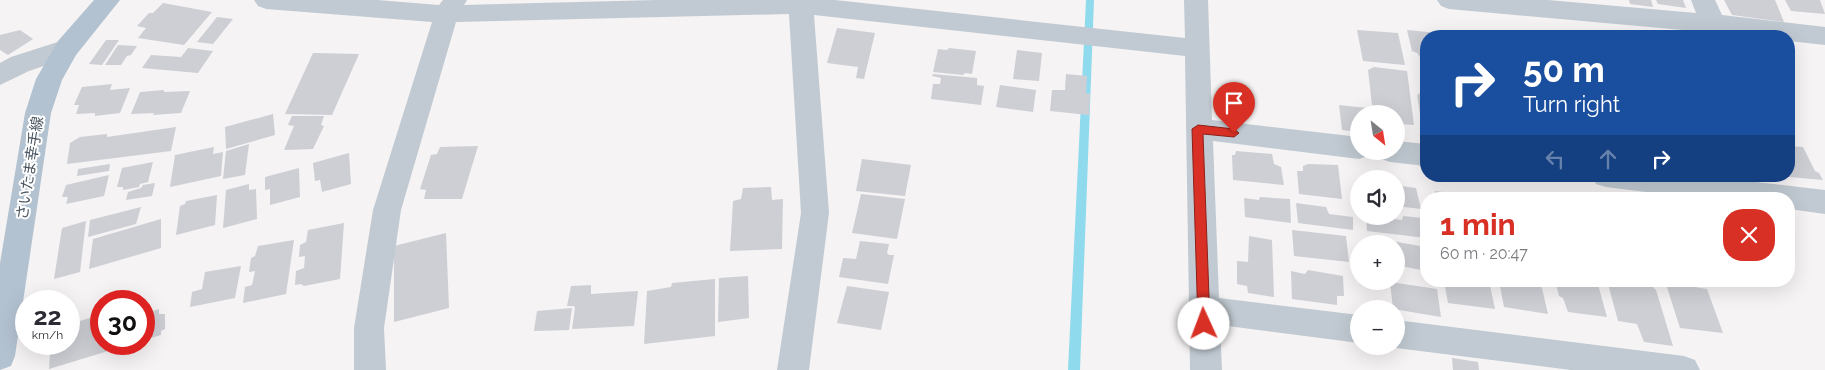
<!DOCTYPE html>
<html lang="en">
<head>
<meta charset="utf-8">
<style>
  :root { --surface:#fff; --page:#f2f2f3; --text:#2b2b33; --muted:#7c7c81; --accent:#d93025 }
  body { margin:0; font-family:Raleway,"Noto Sans JP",sans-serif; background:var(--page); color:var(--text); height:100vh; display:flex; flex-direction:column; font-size:19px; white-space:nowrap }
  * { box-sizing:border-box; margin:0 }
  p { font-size:16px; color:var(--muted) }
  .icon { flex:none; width:28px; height:28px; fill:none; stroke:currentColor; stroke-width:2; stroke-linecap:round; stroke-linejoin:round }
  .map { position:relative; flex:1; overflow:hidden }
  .details { position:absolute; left:1420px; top:192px; width:375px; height:95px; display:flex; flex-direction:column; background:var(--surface); border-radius:20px; box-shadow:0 5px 20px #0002 }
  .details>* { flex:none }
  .hud { position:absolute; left:1420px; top:30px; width:375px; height:152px; border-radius:20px; box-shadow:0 5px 20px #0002; background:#1a4fa0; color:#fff; overflow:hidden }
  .needle { width:32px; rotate:150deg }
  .fabs { position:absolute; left:1350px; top:105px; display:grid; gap:10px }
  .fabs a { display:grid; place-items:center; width:55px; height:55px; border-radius:50%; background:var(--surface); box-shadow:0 5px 20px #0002; font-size:25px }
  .speed { position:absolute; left:15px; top:290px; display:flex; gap:10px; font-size:25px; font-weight:700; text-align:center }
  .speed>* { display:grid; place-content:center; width:65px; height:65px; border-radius:50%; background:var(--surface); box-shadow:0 5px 20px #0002; line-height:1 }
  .speed small { font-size:12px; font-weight:400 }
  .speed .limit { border:8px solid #d22; background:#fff; color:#111 }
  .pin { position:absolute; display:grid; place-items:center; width:42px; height:42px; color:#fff; margin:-51px -21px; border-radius:50% 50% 50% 0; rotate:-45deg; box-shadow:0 0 5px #0007 }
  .pin .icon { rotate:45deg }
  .me { position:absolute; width:55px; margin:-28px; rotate:358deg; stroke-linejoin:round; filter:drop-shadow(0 0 4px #0008) }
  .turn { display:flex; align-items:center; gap:18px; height:105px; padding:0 20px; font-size:22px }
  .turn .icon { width:65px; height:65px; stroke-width:2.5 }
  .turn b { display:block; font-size:35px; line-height:42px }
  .lanes { display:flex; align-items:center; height:48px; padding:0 20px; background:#0003; justify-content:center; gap:25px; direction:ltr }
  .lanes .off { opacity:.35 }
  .round { display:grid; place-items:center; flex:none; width:52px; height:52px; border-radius:20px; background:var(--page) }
  .headline { display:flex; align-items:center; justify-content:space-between; height:85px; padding:0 20px }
  h1 { font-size:30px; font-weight:700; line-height:38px; color:var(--accent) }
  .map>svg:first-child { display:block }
</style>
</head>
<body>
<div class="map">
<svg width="1825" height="370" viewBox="0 0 1825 370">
  <rect width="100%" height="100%" fill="#f5f3f3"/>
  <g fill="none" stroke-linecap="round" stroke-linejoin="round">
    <polygon fill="#90daee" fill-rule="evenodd" points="1086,0 1094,0 1080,370 1068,370"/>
  </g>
  <g fill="#cdcfd5">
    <polygon points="1629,0 1651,0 1653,7 1630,4"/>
    <polygon points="1656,0 1683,0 1686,8 1658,4"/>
    <polygon points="1724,0 1775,0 1784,22 1732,15"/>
    <polygon points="1785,0 1820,0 1825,14 1791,11"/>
    <polygon points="163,3 212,12 184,45 138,38 146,28 137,26 149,13 153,13"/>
    <polygon points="217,17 233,19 213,44 197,42"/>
    <polygon points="837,28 875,33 864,79 856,78 858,67 827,63"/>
    <polygon points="20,30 33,39 8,55 0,50 0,35"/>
    <polygon points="1357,30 1398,33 1405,65 1363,61"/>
    <polygon points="1407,30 1437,33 1438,36 1426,36 1426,57 1420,57 1417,53 1412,51"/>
    <polygon points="1480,30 1509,33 1510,36 1481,36"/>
    <polygon points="106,40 119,40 102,65 89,64"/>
    <polygon points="118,45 137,46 131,55 127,56 121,65 105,65"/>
    <polygon points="188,48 213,51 198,73 142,68 151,55 181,57"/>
    <polygon points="949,48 976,51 972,74 965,73 963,75 933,72 938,49 947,50"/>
    <polygon points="1017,50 1042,53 1039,81 1013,79"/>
    <polygon points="313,53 359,54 332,115 285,114"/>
    <polygon points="1374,67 1407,71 1414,125 1399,124 1396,120 1396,114 1373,114 1368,70"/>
    <polygon points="933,74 977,78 977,85 984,86 981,105 931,99 933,84 940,84 941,78 932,76"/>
    <polygon points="1066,74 1087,76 1086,93 1090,94 1089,115 1050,111 1052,90 1065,90"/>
    <polygon points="112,84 110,90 130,88 120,113 95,116 95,113 76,114 79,105 74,105 82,87"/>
    <polygon points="1000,85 1036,90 1033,112 996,107"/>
    <polygon points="164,90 164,92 190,91 181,113 153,115 154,113 131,114 140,92"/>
    <polygon points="1420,93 1426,93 1426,116 1420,114 1417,95"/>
    <polygon points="1339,105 1367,108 1368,114 1359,114 1359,132 1342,130"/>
    <polygon points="273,114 275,135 226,149 225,127"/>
    <polygon points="292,116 324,116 321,125 324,126 313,149 284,150 294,126 288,125"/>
    <polygon points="176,127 171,151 67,164 70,143 80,137 107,134 107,137"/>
    <polygon points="249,144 245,175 223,179 226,151"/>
    <polygon points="478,146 462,199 424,199 426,190 420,189 431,155 437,154 440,147"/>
    <polygon points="1789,146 1803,147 1815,171 1819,173 1823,180 1789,177"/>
    <polygon points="214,147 213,154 223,152 221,176 170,187 175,155"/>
    <polygon points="1236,151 1272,154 1274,164 1281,167 1284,185 1233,180 1232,155 1235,155"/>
    <polygon points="349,153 351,184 322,192 320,180 315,181 313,163"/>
    <polygon points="862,159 911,165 905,196 856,191"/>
    <polygon points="153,162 148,182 140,184 139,187 123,190 123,187 117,187 122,168"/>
    <polygon points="110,164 109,171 77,176 78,169"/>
    <polygon points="1308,164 1338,165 1342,199 1299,194 1297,171 1303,171 1303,166"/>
    <polygon points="299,168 300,197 270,205 270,189 265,190 265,177"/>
    <polygon points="109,175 104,196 66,204 68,197 62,197 66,185"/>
    <polygon points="1396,178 1401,186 1416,188 1421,209 1396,206"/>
    <polygon points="155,183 152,196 126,200 128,192 141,188 143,185"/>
    <polygon points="249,184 249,190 256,189 257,219 223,228 226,190"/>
    <polygon points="771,187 772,200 783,199 782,249 730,251 733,201 741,199 743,188"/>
    <polygon points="1435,191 1472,196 1473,199 1436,199"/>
    <polygon points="861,194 905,199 897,239 852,233"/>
    <polygon points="217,195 215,225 176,235 180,206 185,204 186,201"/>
    <polygon points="1260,197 1290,199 1291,223 1245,217 1244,198 1259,200"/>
    <polygon points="1296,203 1326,207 1329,214 1353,217 1353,230 1298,223"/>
    <polygon points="141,207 136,224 88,237 90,220"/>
    <polygon points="1366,216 1402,220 1403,216 1423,218 1426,238 1367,231"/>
    <polygon points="161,219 161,248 89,269 93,239"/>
    <polygon points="86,221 80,272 54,279 62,228"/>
    <polygon points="344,223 340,279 304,286 301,284 295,285 296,271 304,268 305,256 299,257 300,245 306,242 308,230"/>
    <polygon points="1292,230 1346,236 1349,262 1294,256"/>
    <polygon points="446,233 449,308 394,322 394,246"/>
    <polygon points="1249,236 1272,240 1274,297 1248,293 1247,286 1237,284 1237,261 1248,262"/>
    <polygon points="294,240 286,294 243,303 245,287 252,285 255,271 249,272 251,258 255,256 258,246"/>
    <polygon points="860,241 889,244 887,253 889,255 894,255 888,284 839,277 843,258 856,259"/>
    <polygon points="1391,241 1426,247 1426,271 1396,265 1396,244 1390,244"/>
    <polygon points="241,266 235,298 190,307 192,292 202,289 205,272"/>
    <polygon points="1308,270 1343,276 1344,296 1337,296 1337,305 1292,299 1291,271 1305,274"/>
    <polygon points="748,276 749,318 718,322 719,278"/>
    <polygon points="715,279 715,336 644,344 647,291 671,287 672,283"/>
    <polygon points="1444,281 1489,281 1495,309 1448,303"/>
    <polygon points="1499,281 1541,284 1548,314 1504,307"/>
    <polygon points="1555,281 1597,281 1607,317 1568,312 1563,298 1559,296"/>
    <polygon points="1617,281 1651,285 1656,290 1673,346 1644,342 1637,324 1618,321 1608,284 1617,284"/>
    <polygon points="1665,281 1691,283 1694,287 1707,289 1723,333 1680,328"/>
    <polygon points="1390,282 1437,289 1441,317 1393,309"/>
    <polygon points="591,285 591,294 638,291 634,326 572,329 575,308 574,306 567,306 571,286"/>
    <polygon points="847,286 889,292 881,330 837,323"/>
    <polygon points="572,308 569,330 534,331 537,311"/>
    <polygon points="159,309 159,314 165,314 165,329 161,331 161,335 144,340 144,314"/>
    <polygon points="100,315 101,344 131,344 49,369 50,353 57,350 57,344 69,344 69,335 71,334 73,323"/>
    <polygon points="1452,358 1478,362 1479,370 1453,370"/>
  </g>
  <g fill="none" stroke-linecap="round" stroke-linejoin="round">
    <g fill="#c1cad2" fill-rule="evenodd">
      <polygon points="254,0 377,0 439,5 443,0 467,0 464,5 657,0 835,0 1185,38 1184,0 1208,0 1212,120 1359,137 1359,151 1371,151 1368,156 1359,159 1213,141 1219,298 1359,315 1359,343 1220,325 1222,370 1190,370 1185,56 814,15 829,213 809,370 777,370 801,213 789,14 456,22 401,210 384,328 386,370 354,370 354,328 373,210 432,22 266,9 258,6"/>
      <polygon points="1437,0 1548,0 1696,13 1691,0 1715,0 1722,15 1825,27 1825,45 1789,41 1789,36 1750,36 1449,9 1441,6"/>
      <polygon points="67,39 76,41 79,48 76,55 29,71 0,85 0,63 11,57"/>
      <polygon points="1396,141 1426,144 1426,166 1390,162 1381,159 1377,151 1396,151"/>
      <polygon points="1592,176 1703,176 1825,190 1825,214 1789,209 1789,199 1702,199 1606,187 1596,184"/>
      <polygon points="1396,320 1684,356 1695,360 1700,370 1571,370 1396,348 1392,346 1396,346"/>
    </g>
    <polygon fill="#b3c2d1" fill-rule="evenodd" points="94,0 120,0 76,55 62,80 51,113 15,356 11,366 0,370 0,263 25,113 36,79 58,41"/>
  </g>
  <polygon fill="#d93025" stroke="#8d1f18" points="1198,125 1234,129 1239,133 1234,137 1203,134 1210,324 1208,328 1204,330 1199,328 1198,324 1192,129"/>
  <g text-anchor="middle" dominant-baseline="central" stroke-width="4" stroke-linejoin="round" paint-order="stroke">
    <g font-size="15" fill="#4a5661" stroke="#fff">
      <text transform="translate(30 168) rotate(-81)">さいたま幸手線</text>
    </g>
  </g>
</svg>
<div class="fabs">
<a><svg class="needle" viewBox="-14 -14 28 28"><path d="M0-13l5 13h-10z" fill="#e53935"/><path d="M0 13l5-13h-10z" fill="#7c7c81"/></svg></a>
<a><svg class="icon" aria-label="sound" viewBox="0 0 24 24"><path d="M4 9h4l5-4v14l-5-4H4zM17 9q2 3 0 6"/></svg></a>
<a>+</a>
<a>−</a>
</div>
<div class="speed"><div>22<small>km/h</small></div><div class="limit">30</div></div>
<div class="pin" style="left:1234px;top:133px;background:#d93025"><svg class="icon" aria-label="arrive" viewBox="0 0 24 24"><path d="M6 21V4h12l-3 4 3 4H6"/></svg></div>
<svg class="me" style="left:1204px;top:324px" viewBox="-20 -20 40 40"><circle r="19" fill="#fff"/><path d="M0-13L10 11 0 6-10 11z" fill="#d93025"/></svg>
<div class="hud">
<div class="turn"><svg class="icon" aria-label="right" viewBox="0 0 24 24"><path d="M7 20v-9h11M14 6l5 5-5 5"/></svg><div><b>50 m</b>Turn right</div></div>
<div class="lanes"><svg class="icon off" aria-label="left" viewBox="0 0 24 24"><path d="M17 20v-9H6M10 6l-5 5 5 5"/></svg><svg class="icon off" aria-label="ahead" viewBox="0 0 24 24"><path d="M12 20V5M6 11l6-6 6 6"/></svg><svg class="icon" aria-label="right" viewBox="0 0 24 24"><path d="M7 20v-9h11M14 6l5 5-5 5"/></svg></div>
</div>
<section class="details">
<div class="headline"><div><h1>1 min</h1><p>60 m · 20:47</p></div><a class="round" style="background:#d93025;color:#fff"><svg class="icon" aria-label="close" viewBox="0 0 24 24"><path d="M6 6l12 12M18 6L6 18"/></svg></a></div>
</section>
</div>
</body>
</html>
